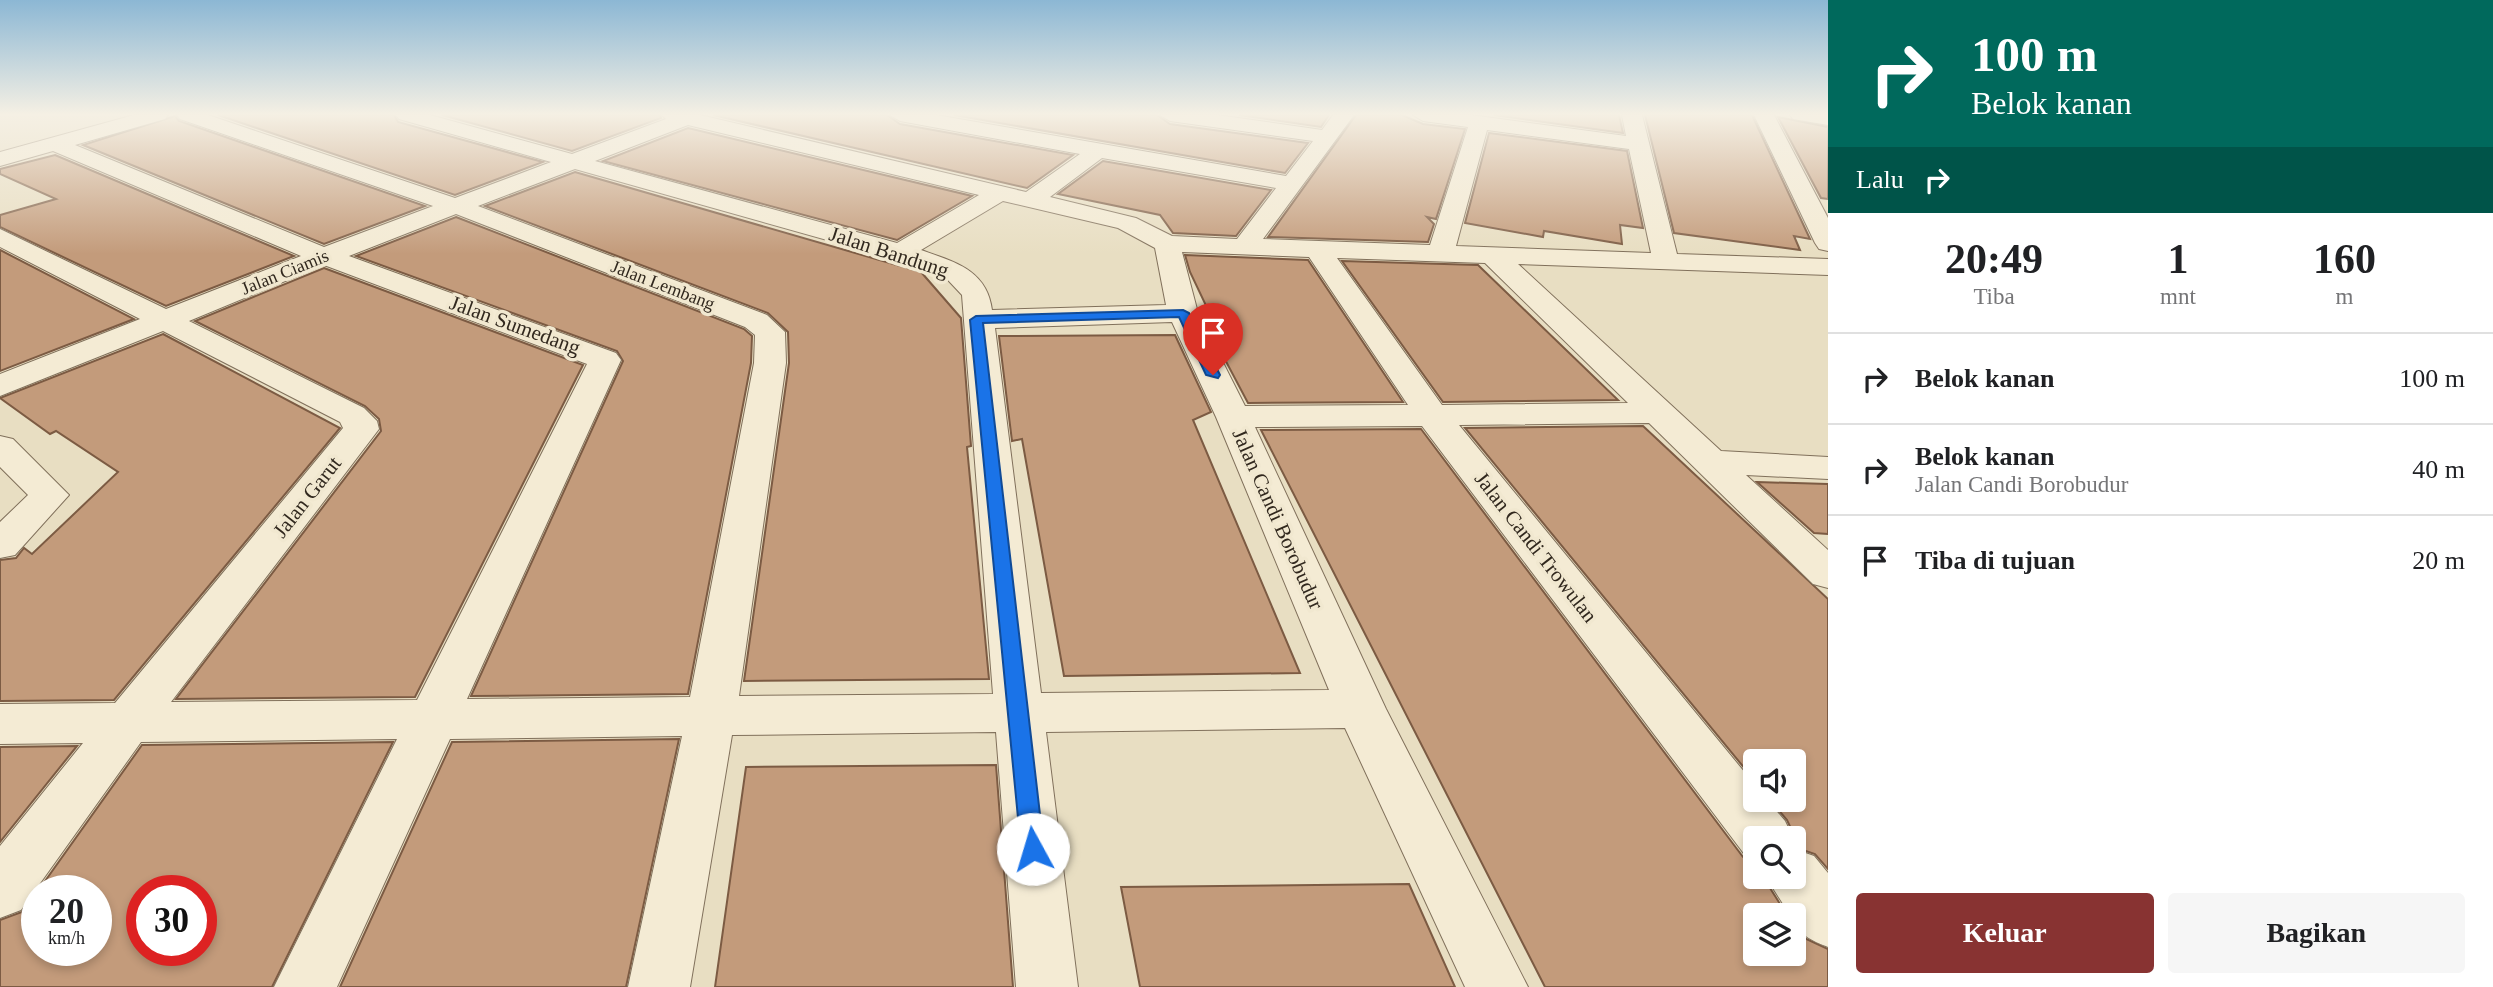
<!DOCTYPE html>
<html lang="id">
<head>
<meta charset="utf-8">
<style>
  :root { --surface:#fff; --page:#f6f6f6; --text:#202124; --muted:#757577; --line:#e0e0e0; --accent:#883332 }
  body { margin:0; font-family:"Times New Roman",serif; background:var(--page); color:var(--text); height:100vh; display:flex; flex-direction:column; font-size:26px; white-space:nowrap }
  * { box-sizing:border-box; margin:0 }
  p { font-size:23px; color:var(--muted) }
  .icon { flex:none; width:38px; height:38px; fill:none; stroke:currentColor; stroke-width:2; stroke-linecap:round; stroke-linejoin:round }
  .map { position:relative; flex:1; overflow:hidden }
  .details { display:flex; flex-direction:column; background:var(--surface); width:665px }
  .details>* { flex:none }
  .guide { background:#00695c; color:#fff; overflow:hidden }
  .controls { position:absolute; left:1743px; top:749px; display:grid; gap:14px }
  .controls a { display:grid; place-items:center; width:63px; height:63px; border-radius:7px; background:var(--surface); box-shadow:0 4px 10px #0003; font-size:35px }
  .speed { position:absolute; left:21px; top:875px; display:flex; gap:14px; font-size:35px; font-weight:700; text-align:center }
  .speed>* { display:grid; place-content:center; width:91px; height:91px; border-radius:50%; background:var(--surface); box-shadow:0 4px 10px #0003; line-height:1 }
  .speed small { font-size:18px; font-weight:400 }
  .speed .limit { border:10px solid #d22; background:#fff; color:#111 }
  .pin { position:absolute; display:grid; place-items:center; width:60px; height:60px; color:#fff; margin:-72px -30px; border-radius:50% 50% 50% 0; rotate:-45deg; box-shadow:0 0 7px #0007 }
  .pin .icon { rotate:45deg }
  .me { position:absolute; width:77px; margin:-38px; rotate:354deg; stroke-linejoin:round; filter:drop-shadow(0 0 5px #0008) }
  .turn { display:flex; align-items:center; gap:24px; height:147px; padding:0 28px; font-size:32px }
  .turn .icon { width:91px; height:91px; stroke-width:2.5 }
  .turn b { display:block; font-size:49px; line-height:60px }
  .then { display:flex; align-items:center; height:66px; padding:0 28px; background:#0003; gap:14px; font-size:26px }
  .eta { display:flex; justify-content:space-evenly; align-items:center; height:119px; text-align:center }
  .eta b { font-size:42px; font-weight:800; line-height:49px }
  .cta { display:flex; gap:14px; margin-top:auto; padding:14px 28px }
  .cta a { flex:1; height:80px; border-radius:7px; background:var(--accent); color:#fff; font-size:28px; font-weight:800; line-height:80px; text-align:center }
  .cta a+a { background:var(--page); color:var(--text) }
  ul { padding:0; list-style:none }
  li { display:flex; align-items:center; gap:21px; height:91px; padding:0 28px; border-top:2px solid var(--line) }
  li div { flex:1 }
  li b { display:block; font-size:26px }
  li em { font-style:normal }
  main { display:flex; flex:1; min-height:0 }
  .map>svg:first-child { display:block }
</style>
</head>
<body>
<main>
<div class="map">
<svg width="1828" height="987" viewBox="0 0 1828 987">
  <rect width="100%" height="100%" fill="#e8dec2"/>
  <g fill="#c39b7b" stroke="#7c5b43" stroke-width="2" fill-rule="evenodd">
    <polygon points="218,115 394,115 398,122 543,162 455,195"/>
    <polygon points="442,115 660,115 661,118 572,151"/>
    <polygon points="713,115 887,115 900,124 1073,155 1027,188"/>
    <polygon points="954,115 1157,115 1170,124 1308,143 1285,173"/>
    <polygon points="1239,115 1329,115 1321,127"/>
    <polygon points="1356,115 1402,115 1423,124 1465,129 1436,219 1427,217 1434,224 1428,242 1268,237"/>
    <polygon points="1494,115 1619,115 1623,133"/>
    <polygon points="1645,115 1752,115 1810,239 1794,236 1800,250 1674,233"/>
    <polygon points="175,116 179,121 425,206 324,244 83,145"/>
    <polygon points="1778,117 1828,127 1828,199 1821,198"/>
    <polygon points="688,128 972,196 897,240 603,161"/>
    <polygon points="1489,133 1627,151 1643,228 1620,225 1622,244 1544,231 1543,237 1465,223"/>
    <polygon points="55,155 294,256 166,306 0,227 0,215 56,199 0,174 0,169"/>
    <polygon points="1103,161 1271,190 1236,236 1173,233 1160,215 1058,194"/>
    <polygon points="575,172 921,272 961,318 971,446 967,447 989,679 744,681 789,363 788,332 768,313 485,206"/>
    <polygon points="456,217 744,329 752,336 751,363 688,694 471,696 623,361 617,351 356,256"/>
    <polygon points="0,250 134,319 0,371"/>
    <polygon points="1185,255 1308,260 1403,402 1248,403 1212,335 1220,335 1190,272"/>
    <polygon points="1342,261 1478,265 1618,400 1443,402"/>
    <polygon points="324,268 583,365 415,697 176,699 381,431 379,419 365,406 195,321"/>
    <polygon points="163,334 340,428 114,700 0,701 0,560 16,558 24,548 32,554 118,472 56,431 50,434 0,398"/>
    <polygon points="1175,335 1211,412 1193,420 1300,673 1064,676 1022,439 1012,441 999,336"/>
    <polygon points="1643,426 1828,599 1828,869 1815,854 1794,847 1795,837 1787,820 1770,800 1794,800 1794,761 1755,761 1755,781 1465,428"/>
    <polygon points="1421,429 1743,857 1755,861 1755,877 1763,877 1787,915 1755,915 1755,954 1794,954 1794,925 1804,938 1828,949 1828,987 1545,987 1261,430"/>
    <polygon points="1757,482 1828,484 1828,534 1814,533"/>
    <polygon points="679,739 626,987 340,987 452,742"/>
    <path d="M393 742 272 987H0V920L22 912 37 892V950H96V891H38L142 745ZM142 891H201V950H142Z"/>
    <polygon points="77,746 0,842 0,747"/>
    <polygon points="996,765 1013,987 715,987 746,767"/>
    <polygon points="1409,884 1455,987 1140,987 1121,887"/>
  </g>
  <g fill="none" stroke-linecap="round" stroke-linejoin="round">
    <g stroke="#80705b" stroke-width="2">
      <g id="street">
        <path d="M134 115H168L165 119 75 145 324 247 433 206 180 119 177 115H208L455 198 551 162 399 119 396 115H430L572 154 666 119 662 115H700L1026 192 1080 154 900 121 890 115H936L1286 176 1313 141 1170 121 1160 115H1217L1322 130 1333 115H1354L1263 239 1430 245 1468 127 1423 121 1413 115H1471L1626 136 1622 115H1642L1677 254 1828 259V275L1518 264 1721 451 1828 457V479L1746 475 1828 550V588L1813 584 1649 423 1459 425 1755 785V800H1767L1785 821 1793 838H1755V859L1745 855 1422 426 1255 427 1386 709 1528 987H1465L1345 728 1046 732 1078 987H1016L996 732 732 735 690 987H628L682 736 450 739 337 987H274L397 739 141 742 21 910 0 918V846L83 743 0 744V704L115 703 343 428 340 422 163 331 0 396V374L140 319 0 247V229L166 309 301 256 53 151 0 166V152ZM688 125 979 195 897 243 595 161ZM1487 130 1629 149 1651 253 1456 246ZM1102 158 1276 188 1237 239 1172 236 1136 218 1050 197ZM575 169 891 258 946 278 962 295 993 694 739 696 786 363 785 332 767 315 478 206ZM1003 201 1118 228 1155 248 1166 305 992 310C987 270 955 262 921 250ZM456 214 745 327 755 335 754 363 690 697 467 699 621 360 616 353 349 256ZM1182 252 1309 257 1408 405 1245 406 1198 313ZM1337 258 1485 263 1628 403 1442 405ZM324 265 587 364 417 700 171 702 379 429 377 421 364 408 189 321ZM1172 322 1216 417 1329 690 1041 693 995 328Z"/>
        <polygon points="1754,115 1774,115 1828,218 1828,251 1819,249 1815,243"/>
        <polygon points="1790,115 1828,115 1828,125 1793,119"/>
        <polygon points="0,436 13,439 69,495 15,555 0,558 0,522 28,495 0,467"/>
        <path d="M1794 849 1814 856 1828 873V947C1813 941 1795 934 1794 915H1790L1766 877H1794Z"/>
      </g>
    </g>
    <use href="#street" fill="#f4ebd4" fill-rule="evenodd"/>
  </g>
  <linearGradient id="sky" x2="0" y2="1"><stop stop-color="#8cb7d4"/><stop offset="0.45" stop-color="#f5f0e4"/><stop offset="1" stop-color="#f5f0e4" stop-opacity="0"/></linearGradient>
  <rect width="1828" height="254" fill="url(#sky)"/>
  <polygon fill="#1a73e8" stroke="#114b97" stroke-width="2" points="1183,310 1189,313 1220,375 1218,378 1206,375 1179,317 983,323 1044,849 1041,857 1033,860 1024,857 1021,849 970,320 976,316"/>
  <g text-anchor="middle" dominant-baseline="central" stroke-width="7" stroke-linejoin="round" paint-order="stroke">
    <g font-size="18" fill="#31281e" stroke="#f1e8d0">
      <text transform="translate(285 272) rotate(-22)">Jalan Ciamis</text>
      <text transform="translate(663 285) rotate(21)">Jalan Lembang</text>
    </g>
    <g font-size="21" fill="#31281e" stroke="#f1e8d0">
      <text transform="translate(889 252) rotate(18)">Jalan Bandung</text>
      <text transform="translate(515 325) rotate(20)">Jalan Sumedang</text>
      <text transform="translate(307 497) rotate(-52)">Jalan Garut</text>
      <text transform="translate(1278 519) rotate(66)">Jalan Candi Borobudur</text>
      <text transform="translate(1536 547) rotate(52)">Jalan Candi Trowulan</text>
    </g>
  </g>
</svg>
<div class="controls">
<a><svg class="icon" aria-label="sound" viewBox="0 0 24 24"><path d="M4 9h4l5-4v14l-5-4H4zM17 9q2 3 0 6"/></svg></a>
<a><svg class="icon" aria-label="search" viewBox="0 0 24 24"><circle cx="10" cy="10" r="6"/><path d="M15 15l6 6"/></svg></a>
<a><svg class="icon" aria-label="layers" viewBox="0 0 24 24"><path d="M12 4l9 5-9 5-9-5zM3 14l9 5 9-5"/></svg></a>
</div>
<div class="speed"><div>20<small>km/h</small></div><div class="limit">30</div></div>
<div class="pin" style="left:1213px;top:375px;background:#d93025"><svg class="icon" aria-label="arrive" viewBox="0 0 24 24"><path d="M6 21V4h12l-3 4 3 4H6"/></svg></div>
<svg class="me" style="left:1033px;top:849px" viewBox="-20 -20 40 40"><circle r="19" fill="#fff"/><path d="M0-13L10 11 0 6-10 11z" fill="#1a73e8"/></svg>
</div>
<section class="details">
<div class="guide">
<div class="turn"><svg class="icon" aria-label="right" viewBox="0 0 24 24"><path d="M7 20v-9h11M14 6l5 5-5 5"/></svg><div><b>100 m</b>Belok kanan</div></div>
<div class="then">Lalu<svg class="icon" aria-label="right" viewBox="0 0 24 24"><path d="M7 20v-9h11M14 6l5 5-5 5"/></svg></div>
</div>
<div class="eta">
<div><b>20:49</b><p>Tiba</p></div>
<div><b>1</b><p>mnt</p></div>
<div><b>160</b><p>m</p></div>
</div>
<ul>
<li><svg class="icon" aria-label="right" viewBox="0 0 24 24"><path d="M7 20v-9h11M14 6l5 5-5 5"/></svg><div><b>Belok kanan</b></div><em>100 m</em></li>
<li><svg class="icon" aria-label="right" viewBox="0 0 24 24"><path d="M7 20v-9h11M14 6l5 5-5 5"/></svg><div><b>Belok kanan</b><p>Jalan Candi Borobudur</p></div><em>40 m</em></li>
<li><svg class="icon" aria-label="arrive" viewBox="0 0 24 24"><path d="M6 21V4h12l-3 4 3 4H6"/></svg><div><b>Tiba di tujuan</b></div><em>20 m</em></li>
</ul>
<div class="cta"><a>Keluar</a><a>Bagikan</a></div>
</section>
</main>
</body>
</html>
